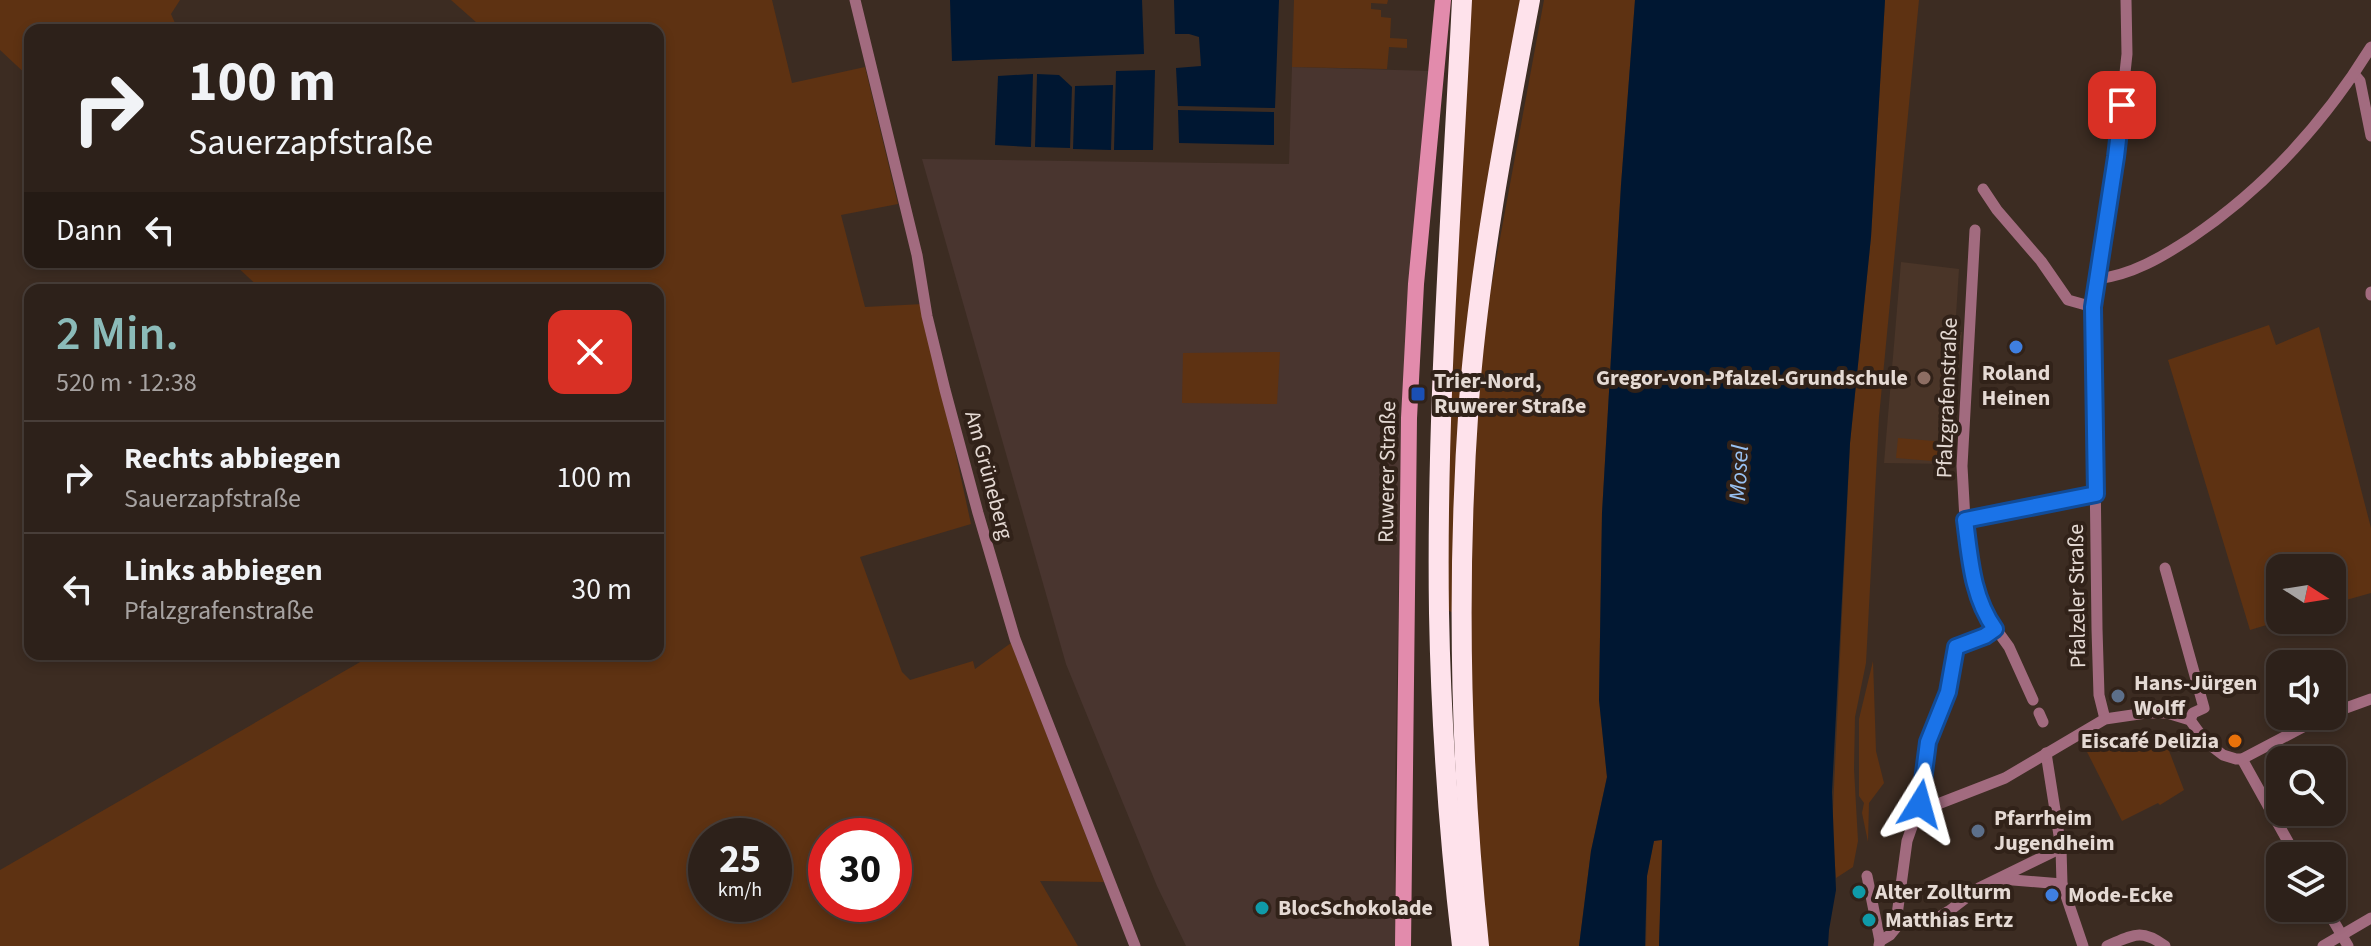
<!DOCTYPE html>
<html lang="de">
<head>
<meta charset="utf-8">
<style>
  :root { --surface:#2d211a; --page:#392e27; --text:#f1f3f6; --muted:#a7a3a2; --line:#483e39; --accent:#8bbbb9 }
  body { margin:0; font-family:"Source Sans 3",sans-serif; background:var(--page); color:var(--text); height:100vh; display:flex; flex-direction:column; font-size:30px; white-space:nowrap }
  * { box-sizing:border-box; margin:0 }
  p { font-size:26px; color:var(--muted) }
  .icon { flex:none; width:44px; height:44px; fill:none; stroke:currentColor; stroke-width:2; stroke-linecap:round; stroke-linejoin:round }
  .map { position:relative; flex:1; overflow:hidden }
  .sheet { position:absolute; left:24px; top:284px; width:640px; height:376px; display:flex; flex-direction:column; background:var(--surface); border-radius:16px; box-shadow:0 4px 12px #0003,0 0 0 2px var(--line) }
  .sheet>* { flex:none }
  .hud { position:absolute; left:24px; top:24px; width:640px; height:244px; border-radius:16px; box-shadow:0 4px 12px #0003,0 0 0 2px var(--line); background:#2d211a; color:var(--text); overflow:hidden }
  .needle { width:52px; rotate:102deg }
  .fabs { position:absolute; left:2266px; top:554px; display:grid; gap:16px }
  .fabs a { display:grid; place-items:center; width:80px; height:80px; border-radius:16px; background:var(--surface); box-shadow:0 4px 12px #0003,0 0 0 2px var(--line); font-size:40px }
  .speed { position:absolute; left:688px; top:818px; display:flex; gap:16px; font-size:40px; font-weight:700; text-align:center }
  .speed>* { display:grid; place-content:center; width:104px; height:104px; border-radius:50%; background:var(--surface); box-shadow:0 4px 12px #0003,0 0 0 2px var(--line); line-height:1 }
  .speed small { font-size:20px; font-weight:400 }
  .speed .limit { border:12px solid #d22; background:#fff; color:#111 }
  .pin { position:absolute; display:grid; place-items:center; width:68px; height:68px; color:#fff; margin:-34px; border-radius:16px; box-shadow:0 4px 12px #0006 }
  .me { position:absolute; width:88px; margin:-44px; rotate:8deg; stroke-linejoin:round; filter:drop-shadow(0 0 6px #0008) }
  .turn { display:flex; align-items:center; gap:28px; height:168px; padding:0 32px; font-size:36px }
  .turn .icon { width:104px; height:104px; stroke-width:2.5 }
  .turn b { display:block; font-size:56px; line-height:68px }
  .then { display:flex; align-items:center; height:76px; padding:0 32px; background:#0003; gap:16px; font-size:30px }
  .round { display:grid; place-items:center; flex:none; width:84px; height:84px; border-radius:16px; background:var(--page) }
  .headline { display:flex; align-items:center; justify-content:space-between; height:136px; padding:0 32px }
  h1 { font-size:48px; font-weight:600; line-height:60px; color:var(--accent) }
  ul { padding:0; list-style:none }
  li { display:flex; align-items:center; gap:24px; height:112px; padding:0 32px; border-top:2px solid var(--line) }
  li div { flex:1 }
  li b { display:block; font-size:30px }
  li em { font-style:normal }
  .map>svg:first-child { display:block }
</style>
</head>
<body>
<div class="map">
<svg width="2371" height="946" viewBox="0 0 2371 946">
  <rect width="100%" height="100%" fill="#3c2c22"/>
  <polygon fill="#49352f" points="1292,67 1431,71 1402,402 1394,845 1396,946 1186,946 1157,886 1066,664 922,159 1289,164"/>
  <polygon fill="#4a3528" points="1901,262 1959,269 1955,331 1962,332 1950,464 1884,463"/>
  <g fill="#5e3212" fill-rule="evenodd">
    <polygon points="0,0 180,0 171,14 178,30 30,30 30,78 0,50"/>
    <path d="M451 0H772L792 83 865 67 898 204 841 215 865 307 923 304 971 524 860 557 902 672 910 680 973 661 975 669 1011 643 1104 882 1040 881 1078 946H0V870L374 654H658V290H262L232 262H658V30H485ZM706 836H774V904H706ZM826 836H894V904H826Z"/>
    <polygon points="1294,0 1388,0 1387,4 1371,3 1371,9 1381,10 1381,17 1391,18 1390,38 1407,39 1407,48 1389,47 1387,69 1292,67"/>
    <polygon points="1469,0 1522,0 1452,612 1446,610 1446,470"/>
    <polygon points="1544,0 1635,0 1621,185 1602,513 1599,700 1607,777 1591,851 1579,946 1486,946 1475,808 1468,562 1477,392 1487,309"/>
    <polygon points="1885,0 1919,0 1879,417 1866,663 1855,717 1854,769 1858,841 1853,867 1836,878 1832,830 1850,443 1871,237"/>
    <polygon points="2269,325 2276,345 2319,327 2371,528 2371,593 2332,604 2332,568 2280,568 2280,620 2283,620 2250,630 2168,360"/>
    <polygon points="1280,352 1277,404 1182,403 1183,353"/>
    <polygon points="1898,438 1946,442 1944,462 1896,458"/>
    <polygon points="1873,661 1876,751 1884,783 1869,803 1868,842 1862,813 1864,803 1859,796 1859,719"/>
    <polygon points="2114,734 2117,744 2163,735 2184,790 2160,805 2158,803 2122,821 2083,744"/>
    <polygon points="1654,840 1663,840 1663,853 1659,946 1646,946 1647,876"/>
  </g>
  <g fill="#001732">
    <polygon points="950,0 1142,0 1144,54 952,61"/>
    <polygon points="1174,0 1279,0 1275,108 1178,106 1176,68 1201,66 1199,37 1189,34 1175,34"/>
    <polygon points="1635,0 1885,0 1871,237 1850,443 1832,792 1836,890 1829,930 1828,946 1659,946 1662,840 1654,841 1647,876 1645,946 1579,946 1591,851 1607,777 1599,700 1602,513 1621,185"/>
    <polygon points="1155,70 1153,150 1114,150 1116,71"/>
    <polygon points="1033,74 1031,147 995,145 998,76"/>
    <polygon points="1037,74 1059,75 1072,87 1070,148 1035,147"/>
    <polygon points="1113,85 1111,150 1073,149 1075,86"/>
    <polygon points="1178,110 1274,112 1274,145 1179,143"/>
  </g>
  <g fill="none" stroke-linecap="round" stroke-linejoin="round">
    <g stroke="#a26b7f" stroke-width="11">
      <polyline points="855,0 917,255 927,316 945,390 978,513 1015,639 1135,946"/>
      <polyline points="2354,74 2360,81 2371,136"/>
      <polyline points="1983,189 1997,210 2041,261 2068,300 2093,307"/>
      <path d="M2097 279C2132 275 2162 257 2191 238 2265 188 2324 123 2371 47"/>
      <polyline points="2371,292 2371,295"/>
      <polyline points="1965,520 1962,466 1975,230"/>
      <polyline points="2165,568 2204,708 2193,713 2190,720"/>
      <polyline points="2033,700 2009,647 1983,611 1971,565 1965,520 2096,494"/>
      <polyline points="2039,713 2043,722"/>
      <polyline points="2332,713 2371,699"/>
      <polyline points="2105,719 2099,695 2097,629 2093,307 2116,157 2127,54 2126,0"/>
      <polyline points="2046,753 2061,848 2062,884 2083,946"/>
      <polyline points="2242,759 2296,856"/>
      <polyline points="1920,804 1928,742 1948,692 1956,647 1985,636 1995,629"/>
      <polyline points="1867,876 1880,941 1879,945"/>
      <polyline points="2001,879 2062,884"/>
      <polyline points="2326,908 2348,946"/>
      <polyline points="1899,924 1928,924 1949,911 1979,888 2061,848"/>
      <polyline points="1880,941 1890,935 1899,924 1897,915 1907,841 1920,804 1938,804 2005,778 2105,719 2146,713 2167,713 2190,720 2206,742 2223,755 2236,759 2242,759 2324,716"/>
      <path d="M2107 946C2133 935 2141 928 2165 946"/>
      <polyline points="2323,946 2371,918"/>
    </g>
    <polyline stroke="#e28bac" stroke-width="16" points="1403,946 1409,418 1416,284 1443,0"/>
    <g stroke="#fee2eb" stroke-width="20">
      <path d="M1462 946C1449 835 1441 724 1439 613 1436 408 1452 204 1462 0"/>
      <path d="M1479 946C1460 762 1456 586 1469 401 1479 268 1505 132 1530 0"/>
    </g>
  </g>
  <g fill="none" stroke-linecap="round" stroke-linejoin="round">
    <g stroke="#114b97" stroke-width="20">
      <path id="route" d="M1920 804 1928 742 1948 692 1956 647 1985 636 1995 629C1972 597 1970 558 1965 520L2096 494 2093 307 2116 157 2122 105"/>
    </g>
    <use href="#route" stroke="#1a73e8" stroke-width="14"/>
  </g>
  <g fill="#3f7fe0" stroke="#312219" stroke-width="3">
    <circle cx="2016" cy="347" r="8"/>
    <circle cx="2052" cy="895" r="8"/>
  </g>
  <circle fill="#8d6e63" stroke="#312219" stroke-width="3" cx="1924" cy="378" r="8"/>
  <rect fill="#1a4fb4" stroke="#312219" stroke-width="3" x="1410" y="386" width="16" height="16" rx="4"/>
  <g fill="#5c6f8a" stroke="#312219" stroke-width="3">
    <circle cx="2118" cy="696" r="8"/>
    <circle cx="1978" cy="831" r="8"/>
  </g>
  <circle fill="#e8710a" stroke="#312219" stroke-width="3" cx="2235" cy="741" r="8"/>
  <g fill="#0f9aa8" stroke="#312219" stroke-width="3">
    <circle cx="1859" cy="892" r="8"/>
    <circle cx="1262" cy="908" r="8"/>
    <circle cx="1869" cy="920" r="8"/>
  </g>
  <g text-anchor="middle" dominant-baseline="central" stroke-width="8" stroke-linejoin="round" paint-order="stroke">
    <g font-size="22" font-weight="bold" fill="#e5dad4" stroke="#312219" text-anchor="start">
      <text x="2016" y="373" text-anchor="middle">Roland<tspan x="2016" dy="25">Heinen</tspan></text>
      <text x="1908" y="378" text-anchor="end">Gregor-von-Pfalzel-Grundschule</text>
      <text x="1434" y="381">Trier-Nord,<tspan x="1434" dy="25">Ruwerer Straße</tspan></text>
      <text x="2134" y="683">Hans-Jürgen<tspan x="2134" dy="25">Wolff</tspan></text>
      <text x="2219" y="741" text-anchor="end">Eiscafé Delizia</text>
      <text x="1994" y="818">Pfarrheim<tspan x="1994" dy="25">Jugendheim</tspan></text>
      <text x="1875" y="892">Alter Zollturm</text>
      <text x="2068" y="895">Mode-Ecke</text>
      <text x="1278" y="908">BlocSchokolade</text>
      <text x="1885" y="920">Matthias Ertz</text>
    </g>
    <g font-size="22" fill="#e5dad4" stroke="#312219">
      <text transform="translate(1947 398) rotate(-88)">Pfalzgrafenstraße</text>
      <text transform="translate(1387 472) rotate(-89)">Ruwerer Straße</text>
      <text transform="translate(989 475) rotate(75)">Am Grüneberg</text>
      <text transform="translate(2077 596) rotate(-91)">Pfalzeler Straße</text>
    </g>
    <g font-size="24" font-style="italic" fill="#99c2f2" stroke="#312219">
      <text transform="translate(1739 473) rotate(-87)">Mosel</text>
    </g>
  </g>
</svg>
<div class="fabs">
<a><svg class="needle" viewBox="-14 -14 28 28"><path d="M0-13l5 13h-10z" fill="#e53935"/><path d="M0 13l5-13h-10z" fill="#a7a3a2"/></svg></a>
<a><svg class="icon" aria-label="sound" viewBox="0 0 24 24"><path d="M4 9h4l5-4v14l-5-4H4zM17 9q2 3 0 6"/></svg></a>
<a><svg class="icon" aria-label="search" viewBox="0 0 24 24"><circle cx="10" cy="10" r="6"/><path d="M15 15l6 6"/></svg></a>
<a><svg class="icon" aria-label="layers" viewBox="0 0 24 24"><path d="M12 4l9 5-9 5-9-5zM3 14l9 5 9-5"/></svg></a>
</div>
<div class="speed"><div>25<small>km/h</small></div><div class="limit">30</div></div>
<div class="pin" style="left:2122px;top:105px;background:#d93025"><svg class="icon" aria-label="arrive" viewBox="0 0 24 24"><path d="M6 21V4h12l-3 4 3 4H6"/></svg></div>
<svg class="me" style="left:1920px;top:804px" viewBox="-20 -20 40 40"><path d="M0-17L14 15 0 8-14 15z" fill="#1a73e8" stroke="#fff" stroke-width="4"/></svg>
<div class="hud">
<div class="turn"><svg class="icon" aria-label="right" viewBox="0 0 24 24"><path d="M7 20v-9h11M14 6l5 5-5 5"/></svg><div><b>100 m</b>Sauerzapfstraße</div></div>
<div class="then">Dann<svg class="icon" aria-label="left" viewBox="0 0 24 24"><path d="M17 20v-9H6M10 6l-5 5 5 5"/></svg></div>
</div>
<section class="sheet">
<div class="headline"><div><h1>2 Min.</h1><p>520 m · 12:38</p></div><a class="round" style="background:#d93025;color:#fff"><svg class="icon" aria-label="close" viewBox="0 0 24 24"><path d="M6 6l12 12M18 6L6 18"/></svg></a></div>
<ul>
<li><svg class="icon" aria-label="right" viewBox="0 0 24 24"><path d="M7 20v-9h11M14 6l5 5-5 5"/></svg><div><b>Rechts abbiegen</b><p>Sauerzapfstraße</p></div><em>100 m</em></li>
<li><svg class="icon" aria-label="left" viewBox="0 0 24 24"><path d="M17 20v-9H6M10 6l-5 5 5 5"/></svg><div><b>Links abbiegen</b><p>Pfalzgrafenstraße</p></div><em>30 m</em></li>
</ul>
</section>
</div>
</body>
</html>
